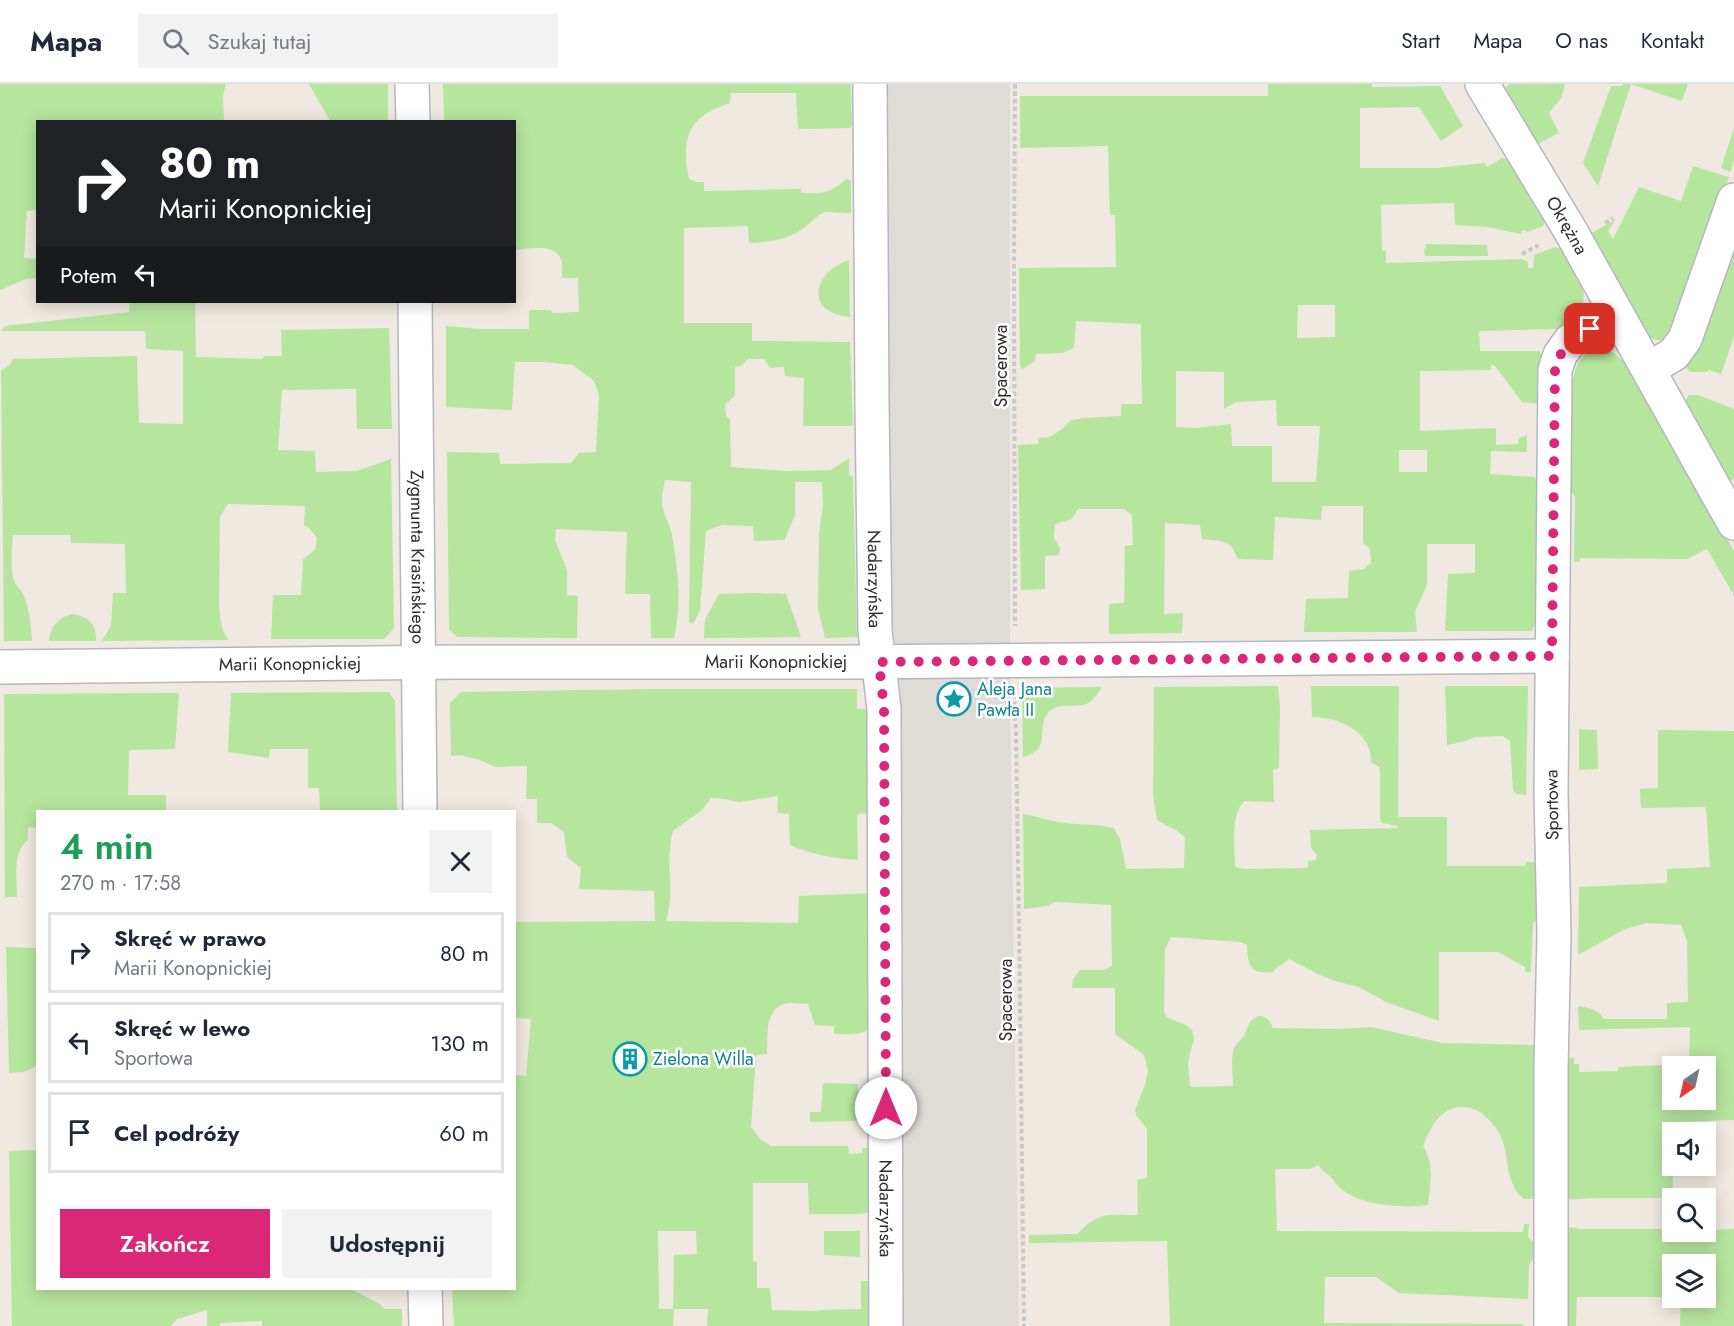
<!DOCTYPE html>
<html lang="pl">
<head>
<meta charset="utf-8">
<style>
  :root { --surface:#fff; --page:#f2f2f3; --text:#1f2937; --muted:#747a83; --line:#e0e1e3; --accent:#db2777 }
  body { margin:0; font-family:Jost,sans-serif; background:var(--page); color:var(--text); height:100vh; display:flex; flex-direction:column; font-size:22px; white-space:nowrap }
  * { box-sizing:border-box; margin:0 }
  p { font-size:20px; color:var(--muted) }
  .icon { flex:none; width:33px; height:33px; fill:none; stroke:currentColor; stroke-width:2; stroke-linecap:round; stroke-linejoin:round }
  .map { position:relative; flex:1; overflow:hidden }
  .details { position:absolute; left:36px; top:726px; width:480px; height:480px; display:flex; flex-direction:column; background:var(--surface); border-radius:0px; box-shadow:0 3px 15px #0003 }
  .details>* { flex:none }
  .top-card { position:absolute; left:36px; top:36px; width:480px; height:183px; border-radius:0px; box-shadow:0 3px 15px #0003; background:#202124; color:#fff; overflow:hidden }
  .needle { width:39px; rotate:214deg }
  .fabs { position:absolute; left:1662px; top:972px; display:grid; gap:12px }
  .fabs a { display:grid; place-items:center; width:54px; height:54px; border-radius:0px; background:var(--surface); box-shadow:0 3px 15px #0003; font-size:30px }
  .pin { position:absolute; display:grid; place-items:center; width:51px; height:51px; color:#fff; margin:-26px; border-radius:12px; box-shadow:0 3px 9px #0006 }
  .me { position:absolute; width:66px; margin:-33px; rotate:0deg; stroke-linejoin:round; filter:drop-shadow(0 0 4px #0008) }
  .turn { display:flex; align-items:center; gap:21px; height:126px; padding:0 24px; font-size:27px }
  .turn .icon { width:78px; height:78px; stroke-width:2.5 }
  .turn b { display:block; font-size:42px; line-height:51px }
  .then { display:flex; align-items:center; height:57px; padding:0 24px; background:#0003; gap:12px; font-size:22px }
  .round { display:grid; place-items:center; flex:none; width:63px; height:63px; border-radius:0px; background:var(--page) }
  .head { display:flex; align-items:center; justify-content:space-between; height:102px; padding:0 24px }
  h1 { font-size:36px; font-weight:600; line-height:45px; color:#1e9e55 }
  .action { display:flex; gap:12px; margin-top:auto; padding:12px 24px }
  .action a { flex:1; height:69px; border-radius:0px; background:var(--accent); color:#fff; font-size:24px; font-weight:600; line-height:69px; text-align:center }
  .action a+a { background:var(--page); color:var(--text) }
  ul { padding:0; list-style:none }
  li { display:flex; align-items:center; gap:18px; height:81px; margin:0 12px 9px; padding:0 12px; border:3px solid var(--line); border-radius:0px }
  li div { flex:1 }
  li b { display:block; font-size:22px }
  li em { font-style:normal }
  header { display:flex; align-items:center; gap:36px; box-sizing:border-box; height:84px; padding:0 30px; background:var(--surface); border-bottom:2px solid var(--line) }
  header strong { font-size:28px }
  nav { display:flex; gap:33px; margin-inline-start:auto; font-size:21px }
  .search { width:420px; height:54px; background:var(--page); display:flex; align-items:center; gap:15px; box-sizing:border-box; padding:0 21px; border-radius:0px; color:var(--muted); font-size:22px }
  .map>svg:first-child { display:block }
</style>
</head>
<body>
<header>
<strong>Mapa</strong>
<div class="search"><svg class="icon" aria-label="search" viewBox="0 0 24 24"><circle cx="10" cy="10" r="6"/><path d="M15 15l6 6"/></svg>Szukaj tutaj</div>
<nav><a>Start</a><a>Mapa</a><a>O nas</a><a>Kontakt</a></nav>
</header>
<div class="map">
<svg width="1734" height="1242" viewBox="0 0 1734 1242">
  <rect width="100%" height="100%" fill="#efe9e1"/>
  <g fill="#b6e59e" fill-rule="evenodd">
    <polygon points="0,0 226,0 223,12 224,37 38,38 37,126 27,127 24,174 37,175 37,194 26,195 0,206"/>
    <polygon points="309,0 388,0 388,37 330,37"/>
    <path d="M443 0H851L852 41 850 44 798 45 796 9H731L730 19C689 32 680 53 689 95L697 98H704V107L801 105V109C826 110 828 109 847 95L851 97V129L824 128C817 132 811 138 805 143 789 156 769 158 749 159L748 142 684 144V239H752V257L850 258 853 342H803L804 294 785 292 784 283 770 284 764 275H748L741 282 735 283V311L725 321 726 332 730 335 731 383 785 387 831 386 849 374V391L853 392 857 553 825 554 818 525 819 450 823 421 822 398H795V432L784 456 754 457 753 442 722 441 706 447 700 526 694 538 692 540 689 538V529L691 398 665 396C664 403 661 412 662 419 663 430 670 440 672 451 678 486 682 519 674 554H651L650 510H625L627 448 556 445 555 456 567 486V511L578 512 577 554 457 553 449 546 447 368 499 369 500 380 571 379 579 369 596 368 599 311 594 297 573 281 544 278H515L512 326 446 323V242L480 245H529V226H551L552 229 579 228 578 194H562C562 188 563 180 561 175 554 159 528 165 515 166L514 38 444 37Z"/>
    <path d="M1268 0H1372V3L1440 2 1463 42 1441 57 1419 23 1360 24V84H1436L1485 79 1487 83 1502 74 1514 77 1548 132 1543 142 1528 148 1524 146 1521 148V150L1487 143 1455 141 1454 119 1381 121 1382 166 1386 167V179L1522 175 1528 178V184H1533L1534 171 1555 163 1568 167 1585 197 1580 200 1584 209 1583 221 1577 231 1558 245 1479 247 1480 267H1539L1545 276 1542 320 1522 318 1495 282 1491 281V286L1420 287V347L1496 344V361L1518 360 1519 354 1527 351V368L1491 367 1490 390 1534 393 1540 400 1538 531 1532 547H1445L1448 490 1475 489V460H1427V501L1415 528 1417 547 1415 548H1304L1306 515 1348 514 1349 487 1364 485 1371 479 1370 465 1363 459V422H1322L1321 436 1275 433 1273 476 1238 475 1231 461 1220 457 1202 455 1200 441 1165 439 1164 530 1183 529 1182 549 1109 550V520L1124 519 1125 462 1133 461 1132 431 1124 425H1078L1072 435 1055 440 1054 454 1060 464 1059 471 1045 472V505L1021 506 1018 361 1038 360 1039 354 1050 353 1062 345 1071 336 1084 334 1121 332V320H1142L1141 240 1076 237 1074 264 1063 269 1036 270 1035 277 1023 285 1020 283 1019 184 1116 183 1115 131H1110L1108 62 1020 64V12H1268ZM1298 221H1335V253L1297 254ZM1176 287 1224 288V325L1236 318 1276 316 1277 342H1320L1316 398H1272V362H1232L1231 340 1195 344 1176 343ZM1399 366H1427V388H1399Z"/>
    <polygon points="1510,0 1565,0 1561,14 1549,29 1559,49 1536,61 1501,6"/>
    <polygon points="1623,0 1688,0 1682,17 1631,0 1598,102 1583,79 1611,2 1622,2"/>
    <polygon points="1734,44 1734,77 1730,88 1721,84"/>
    <path d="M1693 82 1729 93C1720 118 1681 244 1668 254 1660 259 1653 255 1646 251L1591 153 1592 149 1616 135 1608 147 1613 155 1639 103 1681 117Z"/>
    <polygon points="1734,159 1734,253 1721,290 1708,286 1707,288 1690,288 1686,283"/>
    <polygon points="1426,160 1487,161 1488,172 1425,172 1424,165 1426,165"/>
    <path d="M849 176 850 233C805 229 811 189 849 176Z"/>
    <path d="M130 218H195L196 273 261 275 265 272H282L281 246 389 244 392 345H357L356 305 282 306 278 366 315 367 316 388 357 387 391 375 394 544 384 555H271L273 511H301L303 475 315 466 317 454 310 445 304 441 305 422 228 420 220 433 219 519 220 533 223 547 228 556 102 557 111 542 113 509H126L125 460 71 459 70 451H13C12 463 10 488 15 499 17 503 21 506 23 510 28 519 32 546 32 557H4L1 286 9 282 13 275 137 272 139 339 183 340V267L146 265 145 247H1L5 242 129 228Z"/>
    <path d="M1603 265 1614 269 1625 279 1629 277 1734 467V507L1732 508 1707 465 1687 475 1580 474V478H1574L1575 413 1567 402 1569 293H1574C1576 276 1586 266 1603 265Z"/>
    <polygon points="1689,311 1698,311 1734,325 1734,395 1727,399 1683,320"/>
    <polygon points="754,509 786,510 801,553 704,554 705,535 719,510"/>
    <path d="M72 530C89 533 96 539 96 557H49C50 542 58 534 72 530Z"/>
    <path d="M1278 602 1280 623 1279 684 1273 686V688L1274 718 1244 717C1230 732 1235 764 1235 783L1245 785 1306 784 1308 783V777L1316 776 1317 771 1311 764 1310 746 1398 744V742L1382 739 1380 735V686L1379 683 1371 678C1372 647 1338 633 1312 633L1311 602H1399L1398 733H1447V782H1525L1526 778H1535L1541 783 1542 829 1533 840 1531 888H1525V883L1498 868H1439V937L1386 918 1359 903 1335 897 1318 890 1289 875 1274 886V888C1251 890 1248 884 1247 861L1240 858 1171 853 1165 865 1164 927 1166 933 1186 941 1192 946 1194 954 1188 978 1190 1003 1233 1002C1233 991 1231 979 1233 968 1234 961 1239 958 1243 953 1247 948 1247 940 1252 936 1261 927 1270 935 1273 944L1339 945 1371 943 1443 959 1533 961 1538 967 1537 1109 1531 1115H1524C1521 1112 1517 1109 1515 1105 1502 1079 1512 1057 1487 1034 1479 1026 1469 1022 1458 1023 1438 1026 1429 1047 1423 1063 1435 1079 1430 1102 1428 1121 1401 1124 1363 1122 1341 1105 1337 1102 1335 1098 1332 1094 1327 1089 1322 1087 1318 1081L1310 1085H1275L1277 1147 1523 1148 1524 1140H1529L1528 1153 1537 1162V1169L1529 1181 1528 1215 1399 1209 1376 1193H1325L1324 1239 1523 1240V1242H1170L1167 1157 1029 1159V1151L1077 1150C1100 1127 1107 1131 1138 1131L1137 1096 1147 1094V1045L1136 1031 1135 1026 1145 1001 1148 987 1144 971 1115 950V904H1072L1073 895 1080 886H1103L1112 882 1111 821 1055 818 1047 822 1024 825 1023 730C1038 732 1051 738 1066 739 1082 741 1098 740 1114 744L1120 755 1126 785 1184 784 1185 754C1177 744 1167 743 1157 736L1153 712 1154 603Z"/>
    <polygon points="1445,602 1528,602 1526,711 1516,710 1513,706 1510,657 1503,652 1475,653 1466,657 1447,661"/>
    <path d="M1102 603C1098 609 1093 617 1086 620 1075 624 1057 618 1049 628 1034 645 1054 665 1023 673L1022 607 1026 604Z"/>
    <path d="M654 605H857V625H870V729L857 730 858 776C834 774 812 771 790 761L789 730 777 729 778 712 739 718 725 715 711 714 702 726 673 747C664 778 676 805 666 837L798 839 799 812 871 809V944C861 952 847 950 834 950V942L815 941 808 920C801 920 791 918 784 920 764 927 768 953 767 970L756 971 751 1043 761 1056 771 1062H848L849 1070 862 1069V1064H872L871 1128 859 1130H809L808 1099H753V1177L757 1178V1204H770L772 1226 818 1227 819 1226 861 1225V1197H873V1242H707L708 1225H674L673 1242H454L452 1205 514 1204 515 991 526 992 531 935 515 934V838L655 837 654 807 579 805 581 784 567 773 564 748 551 739H537V715H526L527 682 496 683 480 676 460 671 451 672 450 619 461 608ZM658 1147H696L697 1170 674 1171 673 1225H659Z"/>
    <polygon points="389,608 395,617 397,726 320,726 319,704 308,704 308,665 270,665 269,674 228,668 231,609"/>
    <path d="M179 609 175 665 129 666 128 711H166V727L38 728 37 744 28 743V756C12 767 17 795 17 813H5L4 610Z"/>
    <polygon points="1579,645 1597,646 1598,685 1579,686"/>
    <path d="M1658 646 1734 647V1036L1673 1038V1114H1595L1564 1116 1565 979 1570 974H1574V980H1579V988L1618 987V983L1689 980 1690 943 1579 946 1578 922C1590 924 1597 925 1604 935H1667V919L1688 918 1687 857 1681 841 1646 839 1625 845 1578 871 1579 803 1667 799V785L1710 783 1706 723 1641 724 1640 705 1658 704ZM1672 982H1706V1016H1672Z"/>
    <polygon points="6,863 38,864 37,982 24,988 9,989"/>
    <polygon points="823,999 858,1000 857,1037 810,1038 810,1028 821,1028"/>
    <polygon points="37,1066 38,1204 351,1205 380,1220 384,1225 402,1225 402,1242 262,1242 262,1237 220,1239 220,1242 207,1242 207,1226 177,1235 171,1242 12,1242 9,1067"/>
    <polygon points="1564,1143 1578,1144 1578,1145 1672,1145 1672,1148 1734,1145 1734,1242 1680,1242 1681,1214 1706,1214 1706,1180 1672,1180 1672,1213 1577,1213 1576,1242 1564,1242"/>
    <polygon points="824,1147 860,1147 860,1173 824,1171"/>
  </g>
  <polygon fill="#dfdcd8" points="884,0 1010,0 1010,605 1019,1242 900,1242 890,546"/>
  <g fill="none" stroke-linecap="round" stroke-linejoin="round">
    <g stroke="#b4b7c1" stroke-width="36">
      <g id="minor">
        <polyline points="412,0 413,38"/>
        <path id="s1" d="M870 0 872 319 875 547 884 625 886 1242"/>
        <path id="s2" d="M1482 0 1570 146 1734 439"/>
        <path id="s3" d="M415 218 420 728"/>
        <polyline points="1649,285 1674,270 1685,255 1734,116"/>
        <path id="s4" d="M0 583 460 578H849L1552 572"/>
        <polyline points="425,1204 426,1242"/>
        <polyline points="1551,1242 1551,984 1554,850 1551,709 1555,286 1560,271 1570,257 1617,231"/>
      </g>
    </g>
    <g stroke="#c9c9c9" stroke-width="4" stroke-dasharray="4.5 3" stroke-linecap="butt">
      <polyline points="1015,0 1014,183 1015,542"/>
      <polyline points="1605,139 1613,134"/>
      <polyline points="1522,170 1537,162 1536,161"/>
      <polyline points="1733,510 1734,510"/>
      <polyline points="1014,610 1016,648 1019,838 1024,1242"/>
    </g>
    <use href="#minor" stroke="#fff" stroke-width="33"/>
  </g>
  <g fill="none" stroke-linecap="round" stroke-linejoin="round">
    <path stroke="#db2777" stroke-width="10" stroke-dasharray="0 18" d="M886 1024 884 625 879 578 1552 572 1555 286C1561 263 1570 257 1590 245"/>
  </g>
  <defs>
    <g id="sight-ring" transform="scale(1.725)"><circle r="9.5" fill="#fff" stroke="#0f9aa8" stroke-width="1.5"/><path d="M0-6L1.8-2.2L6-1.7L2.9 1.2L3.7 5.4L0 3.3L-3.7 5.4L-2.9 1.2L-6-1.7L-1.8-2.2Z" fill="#0f9aa8"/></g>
    <g id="building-ring" transform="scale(1.725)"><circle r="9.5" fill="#fff" stroke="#0f9aa8" stroke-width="1.5"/><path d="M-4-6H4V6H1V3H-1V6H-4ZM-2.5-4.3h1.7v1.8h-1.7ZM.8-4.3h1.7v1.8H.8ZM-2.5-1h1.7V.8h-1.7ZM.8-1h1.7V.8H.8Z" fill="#0f9aa8"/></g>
  </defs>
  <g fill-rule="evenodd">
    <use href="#sight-ring" x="954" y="615"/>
    <use href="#building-ring" x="630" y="975"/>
  </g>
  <g text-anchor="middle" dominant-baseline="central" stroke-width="5" stroke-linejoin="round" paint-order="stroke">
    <g font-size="18" fill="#2e2e2e" stroke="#fff">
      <text stroke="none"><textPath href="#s2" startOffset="165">Okrężna</textPath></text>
      <text transform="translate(1001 282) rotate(-90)">Spacerowa</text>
      <text stroke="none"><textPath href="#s3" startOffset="255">Zygmunta Krasińskiego</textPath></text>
      <text stroke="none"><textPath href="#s1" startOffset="495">Nadarzyńska</textPath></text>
      <text stroke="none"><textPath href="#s4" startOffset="776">Marii Konopnickiej</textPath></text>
      <text stroke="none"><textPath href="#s4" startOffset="290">Marii Konopnickiej</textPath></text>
      <text transform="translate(1552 721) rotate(-91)">Sportowa</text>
      <text transform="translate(1006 916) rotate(-90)">Spacerowa</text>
      <text stroke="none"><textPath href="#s1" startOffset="1125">Nadarzyńska</textPath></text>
    </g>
    <g font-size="18" fill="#0d838f" stroke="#fff" text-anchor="start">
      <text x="977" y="605">Aleja Jana<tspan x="977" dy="21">Pawła II</tspan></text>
      <text x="653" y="975">Zielona Willa</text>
    </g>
  </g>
</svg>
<div class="fabs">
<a><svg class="needle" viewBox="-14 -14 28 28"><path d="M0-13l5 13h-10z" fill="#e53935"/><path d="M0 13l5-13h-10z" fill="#747a83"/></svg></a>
<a><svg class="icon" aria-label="sound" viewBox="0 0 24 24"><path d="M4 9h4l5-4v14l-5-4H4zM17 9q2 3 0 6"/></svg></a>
<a><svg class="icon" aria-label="search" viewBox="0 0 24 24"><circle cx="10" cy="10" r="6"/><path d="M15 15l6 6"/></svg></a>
<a><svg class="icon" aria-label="layers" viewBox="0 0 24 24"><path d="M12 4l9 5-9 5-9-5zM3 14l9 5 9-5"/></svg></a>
</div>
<div class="pin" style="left:1590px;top:245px;background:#d93025"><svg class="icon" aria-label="arrive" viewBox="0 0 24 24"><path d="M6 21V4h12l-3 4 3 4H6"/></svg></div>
<svg class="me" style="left:886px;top:1024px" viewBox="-20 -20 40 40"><circle r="19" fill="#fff"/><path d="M0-13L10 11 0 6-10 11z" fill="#db2777"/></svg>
<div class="top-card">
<div class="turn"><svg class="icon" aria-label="right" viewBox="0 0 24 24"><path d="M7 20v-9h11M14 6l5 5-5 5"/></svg><div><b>80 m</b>Marii Konopnickiej</div></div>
<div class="then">Potem<svg class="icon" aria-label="left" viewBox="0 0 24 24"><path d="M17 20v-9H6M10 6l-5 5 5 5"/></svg></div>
</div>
<section class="details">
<div class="head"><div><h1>4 min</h1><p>270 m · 17:58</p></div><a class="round"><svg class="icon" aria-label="close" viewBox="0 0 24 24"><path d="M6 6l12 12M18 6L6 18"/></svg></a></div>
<ul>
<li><svg class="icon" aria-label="right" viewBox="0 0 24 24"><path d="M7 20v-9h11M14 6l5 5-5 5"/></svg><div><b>Skręć w prawo</b><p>Marii Konopnickiej</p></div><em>80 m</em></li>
<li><svg class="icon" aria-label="left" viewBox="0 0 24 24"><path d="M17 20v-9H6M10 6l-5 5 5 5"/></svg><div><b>Skręć w lewo</b><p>Sportowa</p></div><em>130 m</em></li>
<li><svg class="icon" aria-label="arrive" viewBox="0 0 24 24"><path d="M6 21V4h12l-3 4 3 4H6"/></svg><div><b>Cel podróży</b></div><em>60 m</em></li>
</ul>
<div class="action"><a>Zakończ</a><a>Udostępnij</a></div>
</section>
</div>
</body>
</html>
